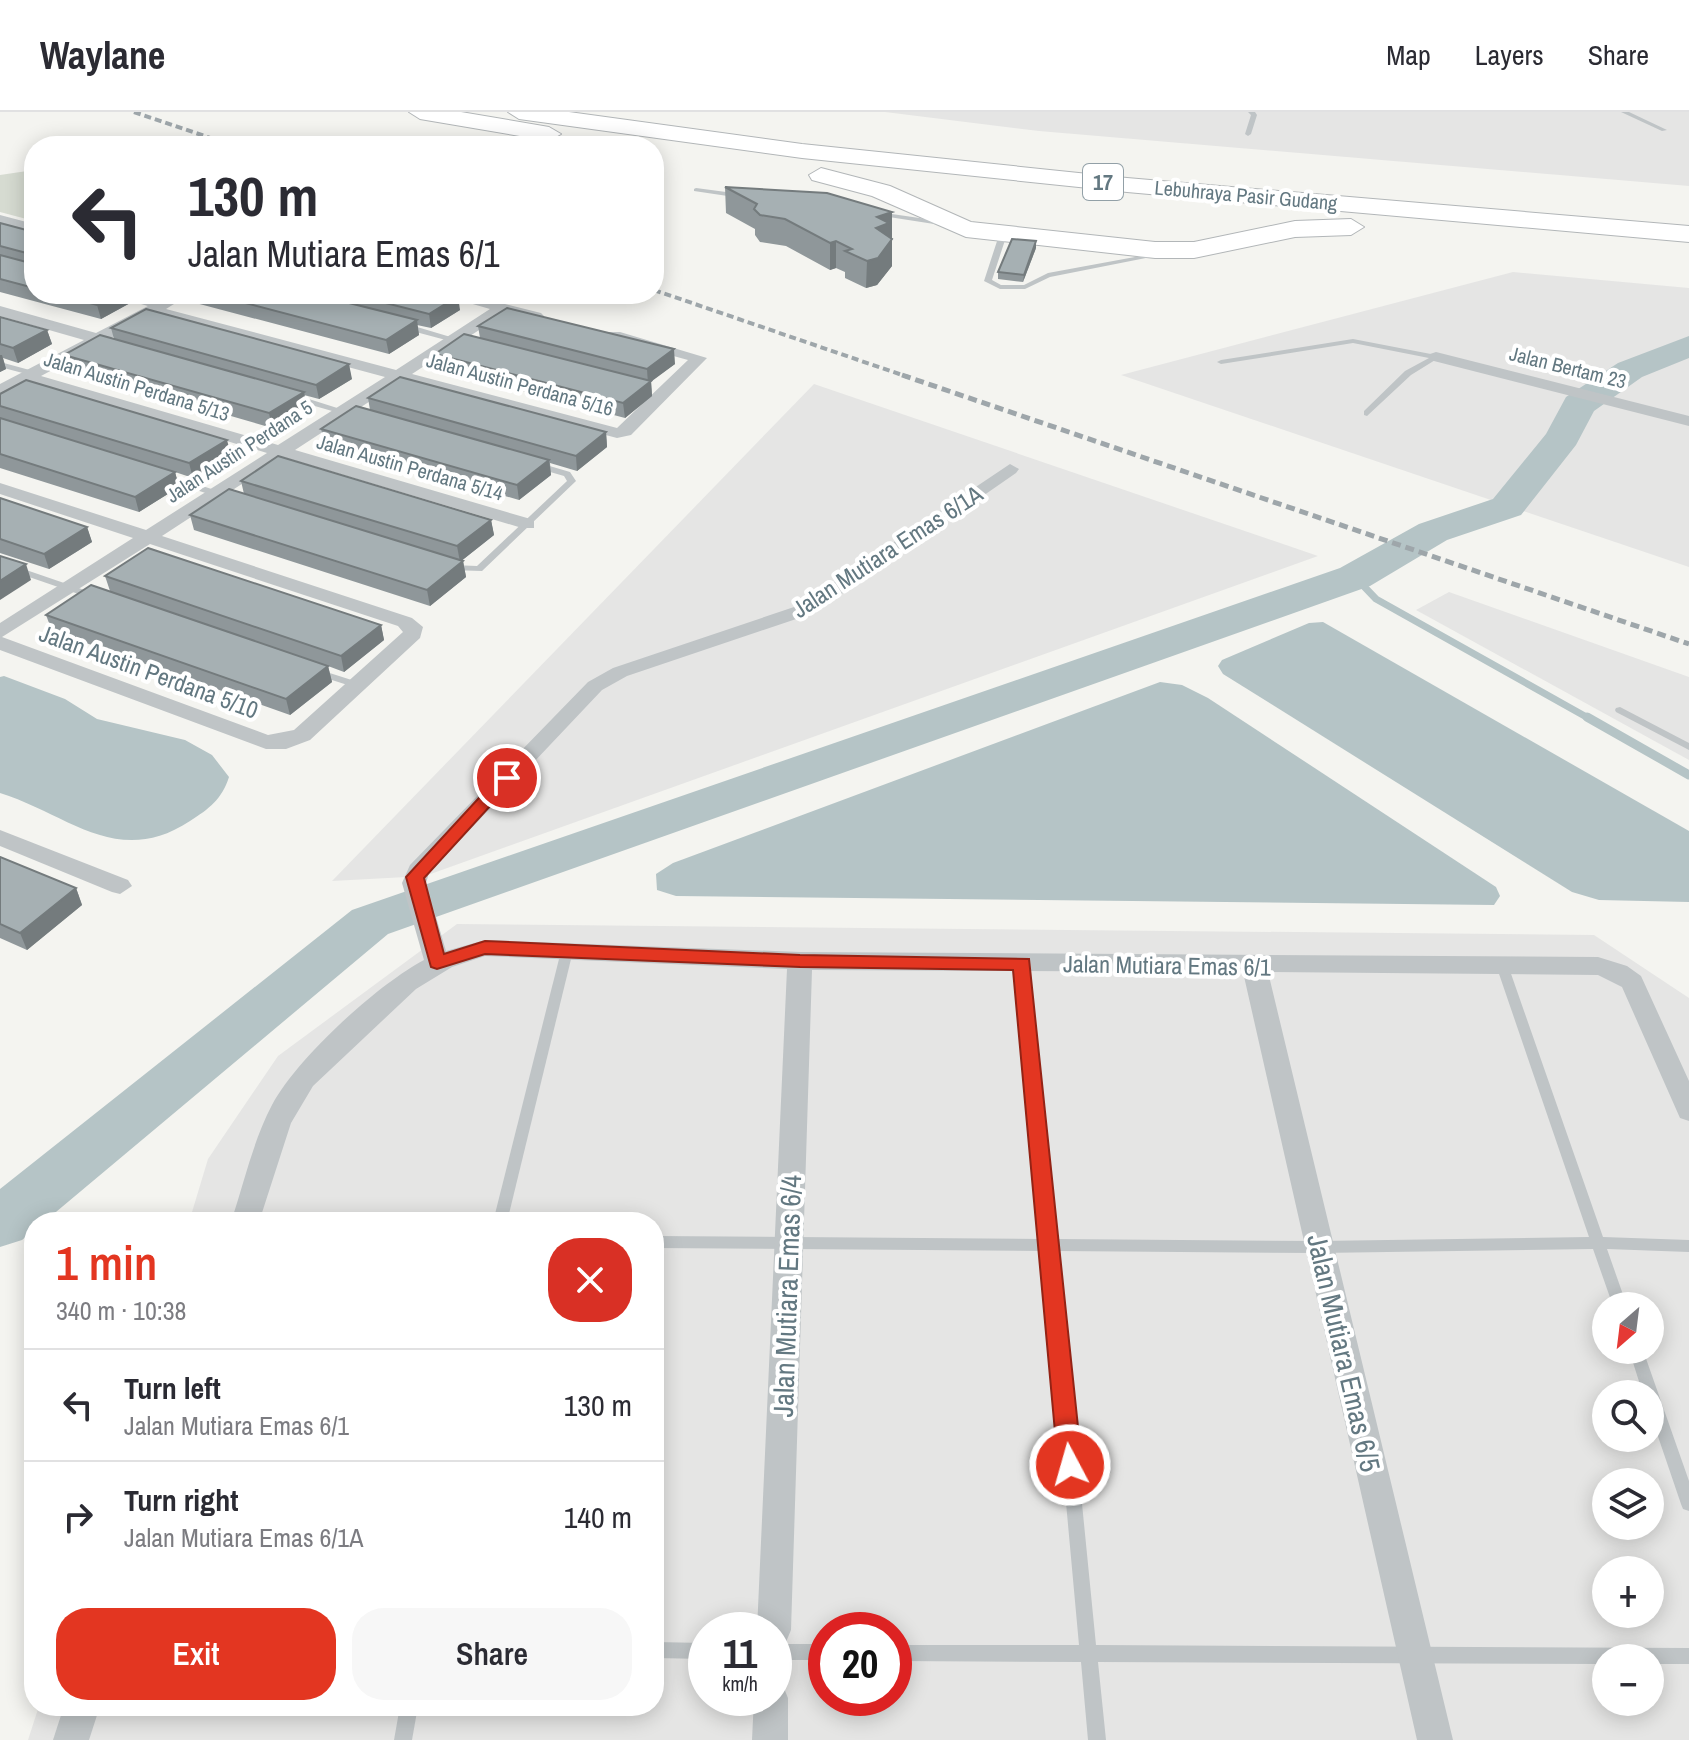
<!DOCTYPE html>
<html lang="en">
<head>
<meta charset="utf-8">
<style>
  :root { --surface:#fff; --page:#f7f7f7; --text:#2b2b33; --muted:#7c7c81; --line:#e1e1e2; --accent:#e33621 }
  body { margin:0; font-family:"Archivo Narrow",sans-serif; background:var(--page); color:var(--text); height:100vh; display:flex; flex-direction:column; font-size:30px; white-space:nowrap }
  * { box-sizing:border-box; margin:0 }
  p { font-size:26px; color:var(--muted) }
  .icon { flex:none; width:44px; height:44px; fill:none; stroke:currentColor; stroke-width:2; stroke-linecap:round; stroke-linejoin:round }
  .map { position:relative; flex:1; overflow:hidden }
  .panel { position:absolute; left:24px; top:1100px; width:640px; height:504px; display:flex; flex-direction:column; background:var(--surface); border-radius:32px; box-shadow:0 4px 20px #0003 }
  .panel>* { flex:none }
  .top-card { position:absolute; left:24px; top:24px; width:640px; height:168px; border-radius:32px; box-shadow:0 4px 20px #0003; background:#fff; color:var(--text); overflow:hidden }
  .needle { width:52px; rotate:208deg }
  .tools { position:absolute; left:1592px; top:1180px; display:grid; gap:16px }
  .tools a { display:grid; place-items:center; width:72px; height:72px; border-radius:50%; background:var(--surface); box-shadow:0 4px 20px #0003; font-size:40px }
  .speed { position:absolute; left:688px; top:1500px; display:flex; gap:16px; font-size:40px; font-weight:700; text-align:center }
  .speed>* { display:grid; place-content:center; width:104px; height:104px; border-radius:50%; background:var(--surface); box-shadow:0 4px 20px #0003; line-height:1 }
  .speed small { font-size:20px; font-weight:400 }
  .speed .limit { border:12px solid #d22; background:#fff; color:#111 }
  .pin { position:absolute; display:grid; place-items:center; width:68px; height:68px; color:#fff; margin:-34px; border:4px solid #fff; border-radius:50%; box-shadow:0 2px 8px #0007 }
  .me { position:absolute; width:88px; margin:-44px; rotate:354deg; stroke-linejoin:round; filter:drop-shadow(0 0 6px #0008) }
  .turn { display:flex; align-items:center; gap:28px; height:168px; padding:0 32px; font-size:36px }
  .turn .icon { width:104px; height:104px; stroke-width:2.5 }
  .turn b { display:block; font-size:56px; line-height:68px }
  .round { display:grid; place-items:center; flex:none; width:84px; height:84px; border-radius:32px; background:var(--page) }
  .overview { display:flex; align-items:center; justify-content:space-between; height:136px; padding:0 32px }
  h1 { font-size:48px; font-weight:600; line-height:60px; color:var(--accent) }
  .action { display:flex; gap:16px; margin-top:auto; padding:16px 32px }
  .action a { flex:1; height:92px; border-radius:32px; background:var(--accent); color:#fff; font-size:32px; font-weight:600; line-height:92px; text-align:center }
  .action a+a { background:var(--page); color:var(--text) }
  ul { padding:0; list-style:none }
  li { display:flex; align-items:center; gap:24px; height:112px; padding:0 32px; border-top:2px solid var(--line) }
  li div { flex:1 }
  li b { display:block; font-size:30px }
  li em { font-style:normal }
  header { display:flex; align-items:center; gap:48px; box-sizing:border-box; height:112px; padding:0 40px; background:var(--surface); border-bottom:2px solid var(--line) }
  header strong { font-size:38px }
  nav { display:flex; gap:44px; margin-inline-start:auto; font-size:28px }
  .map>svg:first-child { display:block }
</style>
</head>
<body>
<header>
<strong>Waylane</strong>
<nav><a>Map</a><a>Layers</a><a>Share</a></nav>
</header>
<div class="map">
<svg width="1689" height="1628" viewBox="0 0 1689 1628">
  <rect width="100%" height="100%" fill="#f4f4f0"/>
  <g fill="#e5e5e4" fill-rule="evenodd">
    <polygon points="885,0 1689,0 1689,74 1039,19"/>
    <polygon points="1513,160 1689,176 1689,455 1121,263"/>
    <polygon points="814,272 1318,444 425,764 332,769"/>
    <polygon points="1449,480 1689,565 1689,648 1416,498"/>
    <path d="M457 812 1594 823 1689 886V1628H28L39 1594H654V1110H189L208 1047 278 944ZM1606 1194H1650V1238H1606ZM1606 1282H1650V1326H1606ZM1606 1370H1650V1414H1606ZM1606 1458H1650V1502H1606ZM706 1518H774V1586H706ZM826 1518H894V1586H826ZM1606 1546H1650V1590H1606Z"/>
  </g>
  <polygon fill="#d6dbd1" points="34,58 34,109 0,100 0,63"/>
  <g fill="#b5c4c6">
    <polygon points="1323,510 1689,719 1689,790 1599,788 1572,780 1223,562 1218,554 1222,548 1309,511"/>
    <path d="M4 564 65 587 97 607 185 628 212 643 229 665C222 687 209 697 190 709 117 757 68 702 0 681V565Z"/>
    <polygon points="1160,570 1182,573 1208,586 1496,775 1500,784 1494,793 676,784 657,778 656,762 673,751"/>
  </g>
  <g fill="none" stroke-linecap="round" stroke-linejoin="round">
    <polyline stroke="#b5c4c6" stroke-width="7" points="1355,465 1376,487 1590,607"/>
    <polyline stroke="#b5c4c6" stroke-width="9" points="1587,605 1689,663"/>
    <polygon fill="#b5c4c6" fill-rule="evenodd" points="1689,224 1689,246 1642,265 1594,299 1576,333 1521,403 1447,428 1370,474 388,822 44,1110 34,1110 34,1118 22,1128 0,1135 0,1077 352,798 1340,456 1419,412 1493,387 1546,322 1566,285 1618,251"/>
    <g stroke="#b2b6b8" stroke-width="2">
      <g id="highway">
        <polygon points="409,0 461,0 549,15 561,22 549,29 420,7"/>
        <polygon points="508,0 569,0 802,32 1127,66 1689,114 1689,130 1127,80 802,46 519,7"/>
        <polygon points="821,56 890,74 971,110 1155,130 1194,130 1295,109 1351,107 1364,115 1351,123 1295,125 1194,146 1155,146 966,125 872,84 812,68 809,63"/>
      </g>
    </g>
    <g fill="#bfc4c6" fill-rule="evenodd">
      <polygon points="1248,0 1255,0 1257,3 1251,22 1248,24 1245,22 1251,3"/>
      <polygon points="1621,0 1629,0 1667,18 1662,19"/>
      <polygon points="696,76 741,82 744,84 741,86 694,79 694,77"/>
      <polygon points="878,100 947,110 951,112 947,114 876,103 876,101"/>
      <polygon points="1000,120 1007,122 992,168 1001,173 1024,173 1048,161 1162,140 1166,142 1050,165 1025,177 1000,177 984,169"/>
      <polygon points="107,182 119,182 162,195 158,197"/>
      <polygon points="401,212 407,212 464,229 457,231 401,216"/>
      <polygon points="1353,227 1436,243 1440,245 1411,263 1367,304 1364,303 1364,299 1405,259 1429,246 1353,231 1221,252 1217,250 1221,248"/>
      <polygon points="0,250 37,260 38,262 34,264 0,255"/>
      <polygon points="287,282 293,282 353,301 346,303 287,286"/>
      <polygon points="536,350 570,360 576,369 482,459 449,458 447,456 452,453 477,454 567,369 564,364 533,355 532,353"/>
      <polygon points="162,361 224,381 225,383 221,386 218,385 159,366 158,364"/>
      <polygon points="0,449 99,483 101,485 96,488 93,487 0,455"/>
      <polygon points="314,556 361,571 362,573 357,576 310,561 310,557"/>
      <polygon points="1620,595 1689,631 1689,638 1616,600 1615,598 1616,596"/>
      <polygon points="567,835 573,839 507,1110 493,1110 561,839"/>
      <polygon points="1022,847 1028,851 1056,1127 1319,1129 1589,1125 1497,856 1503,852 1509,856 1603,1125 1689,1128 1689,1140 1607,1137 1627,1194 1613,1194 1593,1137 1319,1141 1057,1139 1096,1533 1689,1536 1689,1552 1650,1552 1650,1546 1606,1546 1606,1552 1098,1550 1106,1628 1088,1628 1081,1550 894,1549 894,1533 1079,1533 1043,1139 654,1136 654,1124 1042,1127 1016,851"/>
      <polygon points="1629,1238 1643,1238 1689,1369 1689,1399 1683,1397 1681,1392 1650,1301 1650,1282 1643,1282"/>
      <polygon points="654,1530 706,1531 706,1547 654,1546"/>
      <rect x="774" y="1532" width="52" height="16"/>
      <polygon points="400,1594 418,1594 412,1628 394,1628"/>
    </g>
    <g fill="#bfc4c6" fill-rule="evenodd">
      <polygon points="0,103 34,112 34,120 0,111"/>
      <path d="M171 182H190L166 197 396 258 490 197 438 182H465L541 201 544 204 536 209 505 201 412 262 617 316 688 248 608 226V220H620L707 246 631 323 617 326 401 269 295 338 534 408V416H522L283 345 162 424 412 506 423 515 420 526 310 628 286 637H266L0 538V511L133 426 0 382V371L146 418 267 341 29 270 0 284V272L84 228 0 204V194L96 221ZM154 203 385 265 278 333 41 264ZM150 432 398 514 403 520 294 618 268 623 2 525Z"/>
      <polygon points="1436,240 1689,304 1689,314 1430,248 1430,242"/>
      <path d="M1010 352 1019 357 1016 361 814 501 627 564 602 578 429 761 426 771 446 839 485 828 800 840 1598 845 1627 854 1641 864 1689 969V1009L1680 1006 1622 875 1598 863 1268 860 1453 1628H1417L1243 860 812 858 791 1518 786 1530 774 1534V1518H757L787 857 485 844 452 855 416 877 313 974 291 1011 259 1110H231C244 1071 253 1029 272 993 297 946 377 873 424 848L402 771 410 753 588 570 613 556 800 493Z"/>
      <polygon points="0,718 128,768 132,774 120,782 112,780 0,734"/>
      <polygon points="774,1570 783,1574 788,1586 788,1628 752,1628 754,1586 774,1586"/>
      <polygon points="64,1594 100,1594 89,1628 53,1628"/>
    </g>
    <use href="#highway" fill="#fff" fill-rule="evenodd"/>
    <g stroke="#9ea6aa" stroke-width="4" stroke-dasharray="7 4" stroke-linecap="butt">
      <polyline points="134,0 234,34"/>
      <polyline points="654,178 908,265"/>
    </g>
    <polyline stroke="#9ea6aa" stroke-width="5" stroke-dasharray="9 5" stroke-linecap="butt" points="902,263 1689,532"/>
  </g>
  <g fill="#8f979a">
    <polygon points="725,75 891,126 892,154 877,173 866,176 845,166 845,160 836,156 830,158 786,134 760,130 755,123 755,117 726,101"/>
    <polygon points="0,111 34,120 34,182 130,182 132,190 101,207 0,180"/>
    <polygon points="1036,136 1023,170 998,167 998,160"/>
    <polygon points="190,182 451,182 460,198 431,216 417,213 419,223 389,242 192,190"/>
    <polygon points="0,205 47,218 52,232 18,251 3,246 6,257 0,260"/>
    <polygon points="478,214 675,252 651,269 652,284 625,306 437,256 435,242 480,226"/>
    <polygon points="111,216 352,267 319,287 304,283 307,294 272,316 68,257 64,243 114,227"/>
    <polygon points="0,282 231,343 193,366 175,360 179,375 139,400 0,356"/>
    <polygon points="368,286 606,320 607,335 577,359 550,351 551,363 519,388 325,332 321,317 370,298"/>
    <polygon points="241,369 491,408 494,423 461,449 463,449 466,465 430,494 194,418 190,403 244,382"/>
    <polygon points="0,386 87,415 92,430 49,457 0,441"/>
    <polygon points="105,464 381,513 384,528 344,560 328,554 332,570 290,603 52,519 46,503 110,479"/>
    <polygon points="0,745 76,776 82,793 27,838 0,826"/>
  </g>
  <g fill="#747b7d">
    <polygon points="892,100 892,154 877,173 866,176 867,149 875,142 877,105"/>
    <polygon points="836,129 836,156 830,158 830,131"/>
    <polygon points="1036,129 1036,136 1023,170 1024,163"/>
    <polygon points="118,182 130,182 132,190 101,207 97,193"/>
    <polygon points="458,184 460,198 431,216 429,202"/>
    <polygon points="417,208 419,223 389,242 386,228"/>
    <polygon points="47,218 52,232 18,251 13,236"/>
    <polygon points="674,237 675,252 648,272 647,257"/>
    <polygon points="0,243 2,243 6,257 0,260"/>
    <polygon points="349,252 352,267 319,287 316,273"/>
    <polygon points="651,269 652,284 625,306 623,291"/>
    <polygon points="304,280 307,294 272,316 269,301"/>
    <polygon points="606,320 607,335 577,359 576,344"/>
    <polygon points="227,328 231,343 193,366 189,351"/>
    <polygon points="549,348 551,363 519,388 517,373"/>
    <polygon points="175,360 179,375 139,400 135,385"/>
    <polygon points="491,408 494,423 460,450 457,434"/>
    <polygon points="87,415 92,430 49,457 44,442"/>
    <polygon points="463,449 466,465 430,494 427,478"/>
    <polygon points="26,452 31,468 0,488 0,469"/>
    <polygon points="381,513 384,528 344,560 341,544"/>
    <polygon points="328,554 332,570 290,603 286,587"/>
    <polygon points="76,776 82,793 27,838 20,821"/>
  </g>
  <g fill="#a6b0b3" stroke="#747b7d" stroke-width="2">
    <polygon points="725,75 827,81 892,100 877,105 889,111 876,116 892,127 878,146 867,149 845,139 852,137 836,129 830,131 785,107 760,103 754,97 757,92"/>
    <polygon points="0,111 34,120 34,143 0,134"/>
    <polygon points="1012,127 1036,129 1024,163 998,160"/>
    <polygon points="0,143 34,152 34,176 0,167"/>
    <polygon points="56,182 118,182 97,193"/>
    <polygon points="211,182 313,182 417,208 386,228"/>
    <polygon points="350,182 451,182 458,184 429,202"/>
    <polygon points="507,196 674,237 647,257 478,214"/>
    <polygon points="146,197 349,252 316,273 111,216"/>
    <polygon points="0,205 47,218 13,236 0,232"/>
    <polygon points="464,222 651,269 623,291 435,242"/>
    <polygon points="100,223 304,280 269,301 64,243"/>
    <polygon points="400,265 606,320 576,344 368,286"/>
    <polygon points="26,268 227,328 189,351 0,294 0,282"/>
    <polygon points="356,294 549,348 517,373 321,317"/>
    <polygon points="0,306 175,360 135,385 0,342"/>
    <polygon points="278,344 491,408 457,434 241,369"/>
    <polygon points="229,377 463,449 427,478 190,403"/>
    <polygon points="0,386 87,415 44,442 0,427"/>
    <polygon points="148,436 381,513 341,544 105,464"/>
    <polygon points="0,444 26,452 0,469"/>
    <polygon points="91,473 328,554 286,587 46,503"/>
    <polygon points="0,745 76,776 20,821 0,812"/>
  </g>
  <polygon fill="#e33621" stroke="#942315" stroke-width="2" points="507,661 515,666 513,669 424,766 444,842 485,829 800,843 1029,847 1082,1353 1079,1361 1070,1364 1062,1361 1058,1353 1013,858 800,855 485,842 437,857 431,855 406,765 501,662"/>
  <g text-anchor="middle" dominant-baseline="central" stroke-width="8" stroke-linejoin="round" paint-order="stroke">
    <g font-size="20" fill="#637881" stroke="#fff">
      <text transform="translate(1246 83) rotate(5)">Lebuhraya Pasir Gudang</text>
      <text transform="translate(1568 255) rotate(14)">Jalan Bertam 23</text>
      <text transform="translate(520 272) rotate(15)">Jalan Austin Perdana 5/16</text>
      <text transform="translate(137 274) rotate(17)">Jalan Austin Perdana 5/13</text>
      <text transform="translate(239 339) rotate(-33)">Jalan Austin Perdana 5</text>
      <text transform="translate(410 355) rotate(16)">Jalan Austin Perdana 5/14</text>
    </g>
    <rect fill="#fff" stroke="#92a0a7" stroke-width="2" x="1083" y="52" width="40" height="36" rx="6"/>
    <g font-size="22" font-weight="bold" fill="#637881">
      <text x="1103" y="70">17</text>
    </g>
    <g font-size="24" fill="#637881" stroke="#fff">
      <text transform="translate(887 439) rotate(-33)">Jalan Mutiara Emas 6/1A</text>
      <text transform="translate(149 559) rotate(20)">Jalan Austin Perdana 5/10</text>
      <text transform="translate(1167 853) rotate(1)">Jalan Mutiara Emas 6/1</text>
    </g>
    <g font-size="28" fill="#637881" stroke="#fff">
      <text transform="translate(787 1184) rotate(-88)">Jalan Mutiara Emas 6/4</text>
      <text transform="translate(1344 1241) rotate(77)">Jalan Mutiara Emas 6/5</text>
    </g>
  </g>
</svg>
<div class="tools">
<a><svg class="needle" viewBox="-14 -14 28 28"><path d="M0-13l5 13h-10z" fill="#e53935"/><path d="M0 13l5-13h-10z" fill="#7c7c81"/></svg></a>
<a><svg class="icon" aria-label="search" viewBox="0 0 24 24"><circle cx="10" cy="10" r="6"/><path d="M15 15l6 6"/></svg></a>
<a><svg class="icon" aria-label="layers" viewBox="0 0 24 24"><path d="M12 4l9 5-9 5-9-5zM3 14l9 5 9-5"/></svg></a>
<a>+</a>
<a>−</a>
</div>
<div class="speed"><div>11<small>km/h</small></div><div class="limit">20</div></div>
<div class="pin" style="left:507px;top:666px;background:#d93025"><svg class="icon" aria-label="arrive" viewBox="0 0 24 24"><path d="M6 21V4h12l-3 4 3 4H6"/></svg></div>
<svg class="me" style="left:1070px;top:1353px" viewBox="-20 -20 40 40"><circle r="17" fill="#e33621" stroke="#fff" stroke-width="3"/><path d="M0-11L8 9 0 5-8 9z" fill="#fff"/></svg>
<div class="top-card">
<div class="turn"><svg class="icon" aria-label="left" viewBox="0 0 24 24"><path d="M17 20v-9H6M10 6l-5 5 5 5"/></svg><div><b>130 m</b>Jalan Mutiara Emas 6/1</div></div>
</div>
<section class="panel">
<div class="overview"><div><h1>1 min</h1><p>340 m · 10:38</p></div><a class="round" style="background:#d93025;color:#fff"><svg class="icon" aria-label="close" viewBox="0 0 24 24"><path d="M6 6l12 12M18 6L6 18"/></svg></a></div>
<ul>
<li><svg class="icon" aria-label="left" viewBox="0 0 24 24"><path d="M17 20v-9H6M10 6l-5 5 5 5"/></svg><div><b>Turn left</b><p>Jalan Mutiara Emas 6/1</p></div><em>130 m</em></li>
<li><svg class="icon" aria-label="right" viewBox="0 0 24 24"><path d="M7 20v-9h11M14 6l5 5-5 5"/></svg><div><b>Turn right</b><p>Jalan Mutiara Emas 6/1A</p></div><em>140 m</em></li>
</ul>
<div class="action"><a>Exit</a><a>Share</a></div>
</section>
</div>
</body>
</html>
